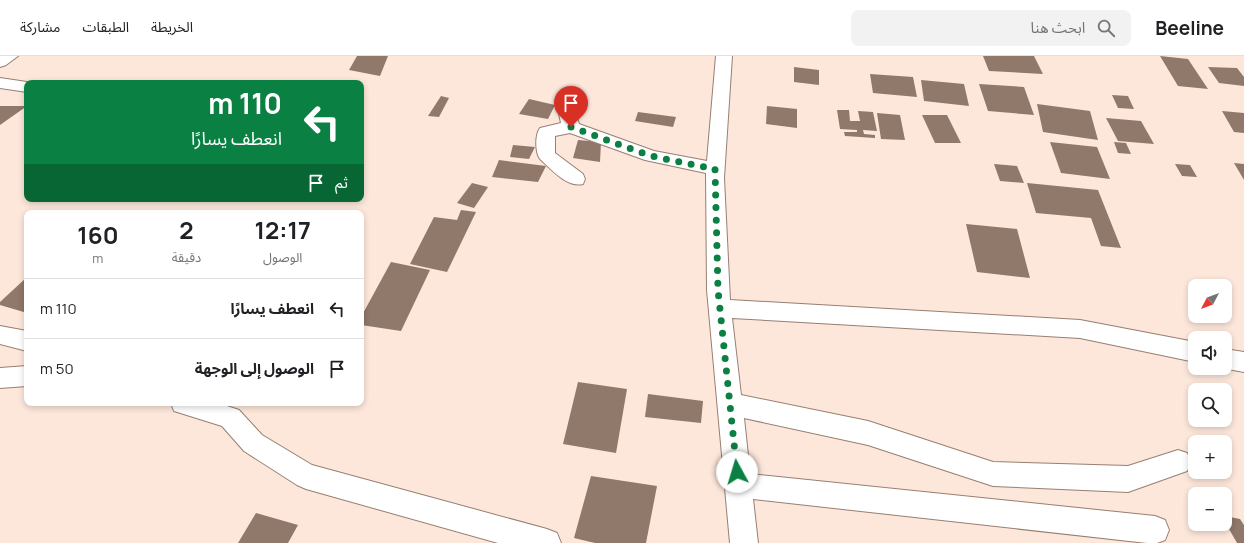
<!DOCTYPE html>
<html lang="ar">
<head>
<meta charset="utf-8">
<style>
  :root { --surface:#fff; --page:#f2f2f2; --text:#202124; --muted:#757577; --line:#e0e0e0 }
  body { margin:0; font-family:Manrope,"Noto Sans Arabic",sans-serif; background:var(--page); color:var(--text); direction:rtl; height:100vh; display:flex; flex-direction:column; font-size:15px; white-space:nowrap }
  * { box-sizing:border-box; margin:0 }
  p { font-size:13px; color:var(--muted) }
  .icon { flex:none; width:22px; height:22px; fill:none; stroke:currentColor; stroke-width:2; stroke-linecap:round; stroke-linejoin:round }
  .map { position:relative; flex:1; overflow:hidden; direction:ltr }
  .drawer { position:absolute; left:24px; top:154px; width:340px; height:196px; display:flex; flex-direction:column; background:var(--surface); border-radius:8px; box-shadow:0 2px 6px #0003; direction:rtl }
  .drawer>* { flex:none }
  .banner { position:absolute; left:24px; top:24px; width:340px; height:122px; border-radius:8px; box-shadow:0 2px 6px #0003; direction:rtl; background:#0b8043; color:#fff; overflow:hidden }
  .needle { width:26px; rotate:229deg }
  .fabs { position:absolute; left:1188px; top:223px; display:grid; gap:8px }
  .fabs a { display:grid; place-items:center; width:44px; height:44px; border-radius:8px; background:var(--surface); box-shadow:0 2px 6px #0003; font-size:20px }
  .pin { position:absolute; display:grid; place-items:center; width:34px; height:34px; color:#fff; margin:-41px -17px; border-radius:50% 50% 50% 0; rotate:-45deg; box-shadow:0 0 4px #0007 }
  .pin .icon { rotate:45deg }
  .me { position:absolute; width:44px; margin:-22px; rotate:354deg; stroke-linejoin:round; filter:drop-shadow(0 0 3px #0008) }
  .turn { display:flex; align-items:center; gap:14px; height:84px; padding:0 16px; font-size:18px }
  .turn .icon { width:52px; height:52px; stroke-width:2.5 }
  .turn b { display:block; font-size:28px; line-height:34px }
  .then { display:flex; align-items:center; height:38px; padding:0 16px; background:#0003; gap:8px; font-size:15px }
  .eta { display:flex; justify-content:space-evenly; align-items:center; height:68px; text-align:center }
  .eta b { font-size:24px; font-weight:700; line-height:28px }
  ul { padding:0; list-style:none }
  li { display:flex; align-items:center; gap:12px; height:60px; padding:0 16px; border-top:1px solid var(--line) }
  li div { flex:1 }
  li b { display:block; font-size:15px }
  li em { font-style:normal }
  header { display:flex; align-items:center; gap:24px; box-sizing:border-box; height:56px; padding:0 20px; background:var(--surface); border-bottom:1px solid var(--line) }
  header strong { font-size:19px }
  nav { display:flex; gap:22px; margin-inline-start:auto; font-size:14px }
  .search { width:280px; height:36px; background:var(--page); display:flex; align-items:center; gap:10px; box-sizing:border-box; padding:0 14px; border-radius:8px; color:var(--muted); font-size:15px }
  .map>svg:first-child { display:block }
</style>
</head>
<body>
<header>
<strong>Beeline</strong>
<div class="search"><svg class="icon" aria-label="search" viewBox="0 0 24 24"><circle cx="10" cy="10" r="6"/><path d="M15 15l6 6"/></svg>ابحث هنا</div>
<nav><a>الخريطة</a><a>الطبقات</a><a>مشاركة</a></nav>
</header>
<div class="map">
<svg width="1244" height="487" viewBox="0 0 1244 487">
  <rect width="100%" height="100%" fill="#fde7db"/>
  <g fill="#90786a">
    <polygon points="357,0 388,0 380,20 349,14"/>
    <polygon points="983,0 1034,0 1043,18 989,15"/>
    <polygon points="1160,0 1188,3 1208,33 1178,30"/>
    <polygon points="794,11 819,14 819,29 794,26"/>
    <polygon points="1208,11 1237,12 1244,21 1244,30 1219,27"/>
    <polygon points="870,18 913,21 917,41 873,37"/>
    <polygon points="921,24 964,28 969,50 924,45"/>
    <polygon points="979,28 1024,31 1034,59 988,55"/>
    <polygon points="1112,39 1128,40 1134,53 1118,52"/>
    <polygon points="441,40 449,42 439,61 428,60"/>
    <polygon points="529,43 555,49 548,63 519,58"/>
    <polygon points="1037,48 1090,55 1098,84 1043,76"/>
    <polygon points="0,50 27,50 0,69"/>
    <polygon points="767,50 797,53 797,72 766,68"/>
    <polygon points="837,54 849,54 850,65 860,65 858,55 873,56 877,75 863,74 864,78 875,79 875,82 845,80 844,76 857,76 857,74 840,73"/>
    <polygon points="1222,55 1244,57 1244,77 1234,76"/>
    <polygon points="638,56 676,61 673,71 635,65"/>
    <polygon points="877,57 900,59 905,84 881,83"/>
    <polygon points="922,59 947,59 961,87 935,87"/>
    <polygon points="1106,62 1141,65 1154,88 1118,85"/>
    <polygon points="578,84 601,86 600,106 573,102"/>
    <polygon points="1050,86 1097,91 1110,123 1061,117"/>
    <polygon points="1114,86 1126,87 1131,98 1118,97"/>
    <polygon points="513,89 535,91 529,103 510,101"/>
    <polygon points="499,104 546,110 538,126 492,121"/>
    <polygon points="1234,107 1244,108 1244,124"/>
    <polygon points="994,108 1017,110 1024,127 1000,125"/>
    <polygon points="1175,108 1190,109 1197,121 1182,120"/>
    <polygon points="472,127 488,131 474,152 457,147"/>
    <polygon points="1027,127 1098,134 1121,192 1101,190 1091,162 1036,157"/>
    <polygon points="461,154 476,156 447,216 410,208 434,161 457,164"/>
    <polygon points="966,168 1017,173 1030,222 977,216"/>
    <polygon points="391,206 430,214 401,275 361,269 361,261"/>
    <polygon points="27,221 27,257 0,249 0,246"/>
    <polygon points="578,326 627,333 616,397 563,388"/>
    <polygon points="648,338 703,345 701,367 645,361"/>
    <polygon points="591,420 657,430 646,487 595,487 574,482"/>
    <polygon points="256,457 298,469 288,487 238,487"/>
    <polygon points="1225,460 1240,463 1244,469 1244,487 1237,487 1225,466"/>
  </g>
  <g fill="none" stroke-linecap="round" stroke-linejoin="round">
    <g stroke="#977f71" stroke-width="2">
      <g id="minor">
        <polygon points="0,0 18,0 6,9 0,11"/>
        <path d="M716 0H732L724 122 730 244 1080 264 1195 286V306L1080 282 732 262 741 339 868 365 993 406 1128 410 1178 394 1187 397 1191 406 1187 415 1128 436 993 430 868 389 744 362 750 418 1155 460 1165 464 1169 474 1165 484 1157 487H1147L753 443 758 487H730L707 234 706 117 645 104 570 77 555 80V97L583 118 585 123 583 128C567 132 551 113 540 103 535 96 535 79 540 72L561 67 558 53 561 49 567 48 573 49 579 68 654 95 707 105Z"/>
        <polygon points="0,22 27,26 31,27 27,27 27,36 0,32"/>
        <polygon points="0,270 27,275 27,295 0,288"/>
        <polygon points="1225,293 1244,296 1244,316 1222,312 1225,312"/>
        <polygon points="27,310 27,330 0,332 0,312"/>
        <polygon points="171,347 218,347 239,354 262,379 312,409 547,473 557,477 561,487 498,487 306,433 297,429 244,395 222,370 174,355"/>
      </g>
    </g>
    <use href="#minor" fill="#fff" fill-rule="evenodd"/>
  </g>
  <g fill="none" stroke-linecap="round" stroke-linejoin="round">
    <polyline stroke="#0b8043" stroke-width="7" stroke-dasharray="0 12.6" points="571,71 651,100 715,113 718,234 737,416"/>
  </g>
</svg>
<div class="fabs">
<a><svg class="needle" viewBox="-14 -14 28 28"><path d="M0-13l5 13h-10z" fill="#e53935"/><path d="M0 13l5-13h-10z" fill="#757577"/></svg></a>
<a><svg class="icon" aria-label="sound" viewBox="0 0 24 24"><path d="M4 9h4l5-4v14l-5-4H4zM17 9q2 3 0 6"/></svg></a>
<a><svg class="icon" aria-label="search" viewBox="0 0 24 24"><circle cx="10" cy="10" r="6"/><path d="M15 15l6 6"/></svg></a>
<a>+</a>
<a>−</a>
</div>
<div class="pin" style="left:571px;top:71px;background:#d93025"><svg class="icon" aria-label="arrive" viewBox="0 0 24 24"><path d="M6 21V4h12l-3 4 3 4H6"/></svg></div>
<svg class="me" style="left:737px;top:416px" viewBox="-20 -20 40 40"><circle r="19" fill="#fff"/><path d="M0-13L10 11 0 6-10 11z" fill="#0b8043"/></svg>
<div class="banner">
<div class="turn"><svg class="icon" aria-label="left" viewBox="0 0 24 24"><path d="M17 20v-9H6M10 6l-5 5 5 5"/></svg><div><b>110 m</b>انعطف يسارًا</div></div>
<div class="then">ثم<svg class="icon" aria-label="arrive" viewBox="0 0 24 24"><path d="M6 21V4h12l-3 4 3 4H6"/></svg></div>
</div>
<section class="drawer">
<div class="eta">
<div><b>12:17</b><p>الوصول</p></div>
<div><b>2</b><p>دقيقة</p></div>
<div><b>160</b><p>m</p></div>
</div>
<ul>
<li><svg class="icon" aria-label="left" viewBox="0 0 24 24"><path d="M17 20v-9H6M10 6l-5 5 5 5"/></svg><div><b>انعطف يسارًا</b></div><em>110 m</em></li>
<li><svg class="icon" aria-label="arrive" viewBox="0 0 24 24"><path d="M6 21V4h12l-3 4 3 4H6"/></svg><div><b>الوصول إلى الوجهة</b></div><em>50 m</em></li>
</ul>
</section>
</div>
</body>
</html>
